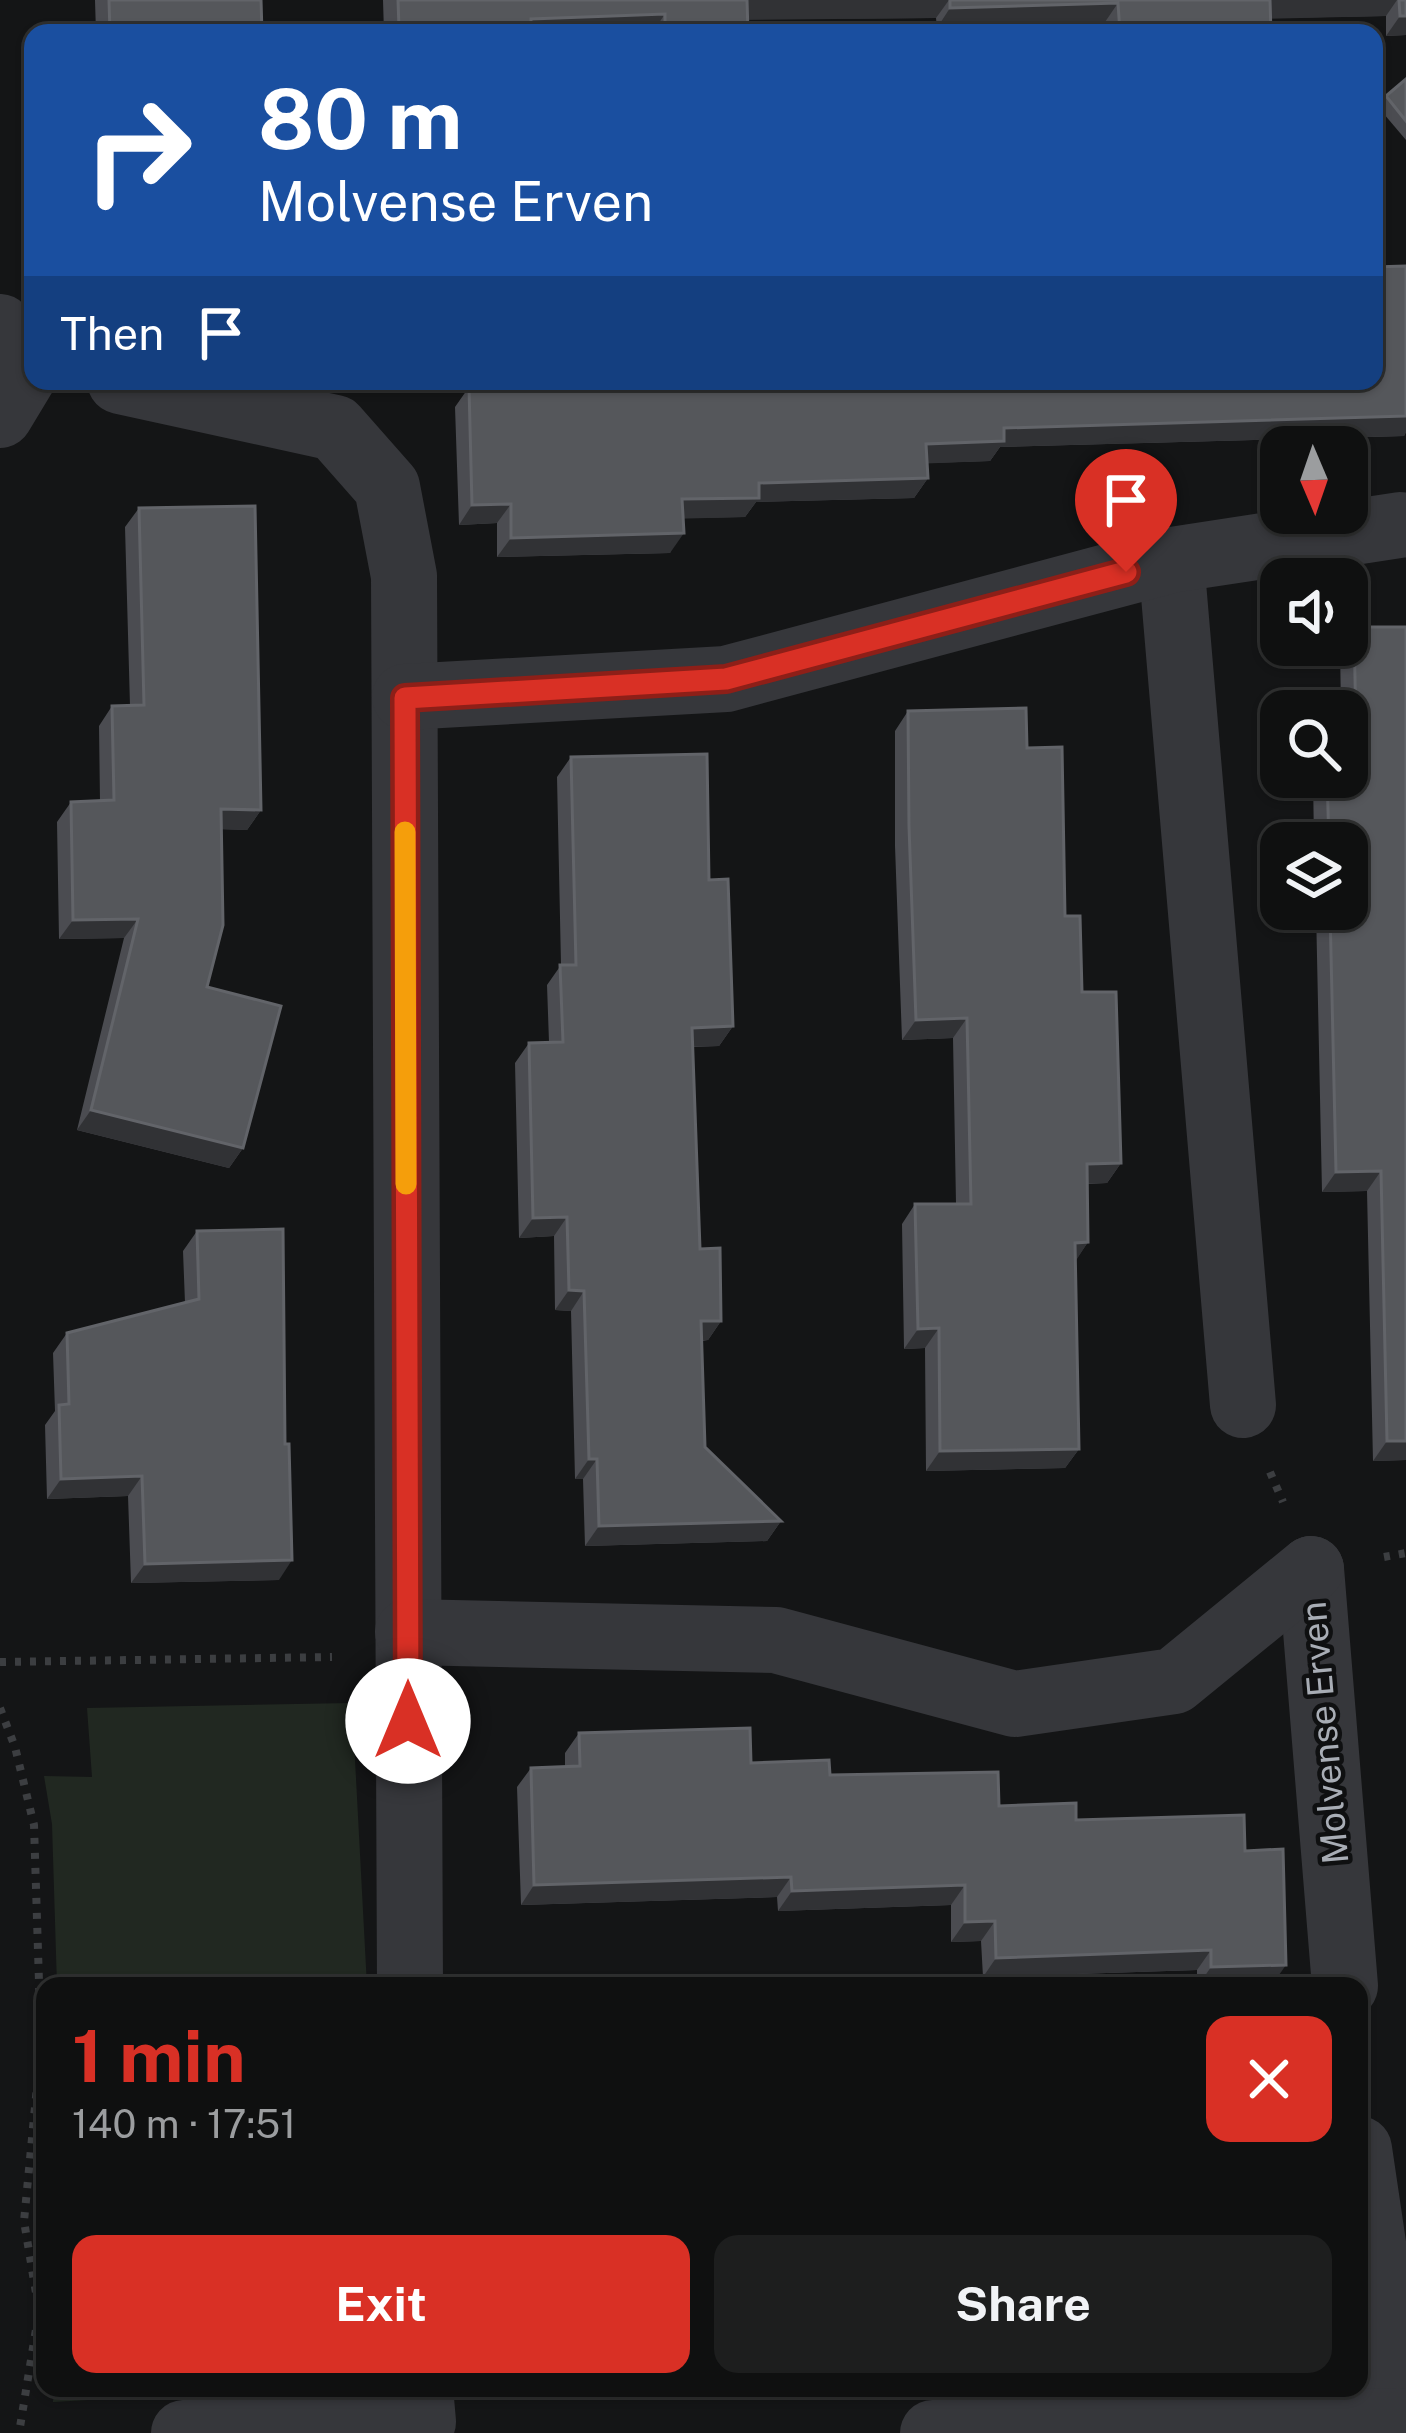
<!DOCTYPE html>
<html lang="en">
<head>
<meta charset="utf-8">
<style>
  :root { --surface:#0f1010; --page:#1d1e1e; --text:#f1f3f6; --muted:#9b9d9f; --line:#2f3030; --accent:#d93025 }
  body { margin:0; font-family:"Public Sans",sans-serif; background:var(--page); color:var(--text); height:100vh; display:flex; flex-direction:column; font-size:45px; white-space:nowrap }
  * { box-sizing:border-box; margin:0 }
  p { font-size:39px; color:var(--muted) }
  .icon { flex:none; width:66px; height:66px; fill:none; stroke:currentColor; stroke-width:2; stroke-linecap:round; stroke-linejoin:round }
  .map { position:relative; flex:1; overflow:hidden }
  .drawer { position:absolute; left:36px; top:1977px; width:1332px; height:420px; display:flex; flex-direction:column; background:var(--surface); border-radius:24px; box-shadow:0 3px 9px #0004,0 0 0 3px var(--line) }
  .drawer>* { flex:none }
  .banner { position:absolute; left:24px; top:24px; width:1359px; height:366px; border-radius:24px; box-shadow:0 3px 9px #0004,0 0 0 3px var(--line); background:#1a4fa0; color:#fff; overflow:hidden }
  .needle { width:78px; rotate:178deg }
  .buttons { position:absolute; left:1260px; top:426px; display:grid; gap:24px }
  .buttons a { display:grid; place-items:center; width:108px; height:108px; border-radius:24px; background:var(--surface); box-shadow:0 3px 9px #0004,0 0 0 3px var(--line); font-size:60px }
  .pin { position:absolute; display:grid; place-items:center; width:102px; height:102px; color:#fff; margin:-123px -51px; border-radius:50% 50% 50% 0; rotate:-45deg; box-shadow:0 0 12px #0007 }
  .pin .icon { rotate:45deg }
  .me { position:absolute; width:132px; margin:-66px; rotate:0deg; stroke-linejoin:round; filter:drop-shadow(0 0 9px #0008) }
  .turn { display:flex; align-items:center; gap:42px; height:252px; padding:0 36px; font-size:54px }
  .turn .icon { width:156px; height:156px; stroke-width:2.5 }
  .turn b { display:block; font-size:84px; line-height:102px }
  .then { display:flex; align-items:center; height:114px; padding:0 36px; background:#0003; gap:24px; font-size:45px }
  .round { display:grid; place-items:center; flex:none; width:126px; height:126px; border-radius:24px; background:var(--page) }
  .overview { display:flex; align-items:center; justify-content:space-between; height:204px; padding:0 36px }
  h1 { font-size:72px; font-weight:700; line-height:90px; color:var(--accent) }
  .primary-button { display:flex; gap:24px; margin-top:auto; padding:24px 36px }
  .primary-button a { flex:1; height:138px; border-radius:24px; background:var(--accent); color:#fff; font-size:48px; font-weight:700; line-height:138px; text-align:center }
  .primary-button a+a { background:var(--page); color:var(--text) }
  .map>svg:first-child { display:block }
</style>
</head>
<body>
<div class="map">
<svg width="1406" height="2433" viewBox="0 0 1406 2433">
  <rect width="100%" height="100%" fill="#141516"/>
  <g fill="#212821">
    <polygon points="352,1703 367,1986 57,1986 52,1824 44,1776 92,1777 87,1708"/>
    <polygon points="54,2388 298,2388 53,2402"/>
  </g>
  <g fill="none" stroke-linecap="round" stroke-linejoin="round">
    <g stroke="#3c3e41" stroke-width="8" stroke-dasharray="6 9" stroke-linecap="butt">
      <polyline points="1270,1472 1283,1502"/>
      <polyline points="1384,1557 1406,1553"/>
      <polyline points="0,1662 332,1657"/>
      <polyline points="0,1708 15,1747 34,1825 41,2045 24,2221 39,2311 19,2433"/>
    </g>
    <g stroke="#36373b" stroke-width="66">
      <polyline points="0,327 32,362 0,415"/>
      <polyline points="120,381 335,428 387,487 404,576 410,1986"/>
      <polyline points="1171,560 1243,1405"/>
      <polyline points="405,697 726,679 1171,560 1400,525"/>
      <polyline points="1311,1569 1345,1986"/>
      <polyline points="408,1632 776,1640 1015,1704 1174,1681 1311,1569"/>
      <polyline points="1359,2149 1401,2433"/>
      <polyline points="184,2433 423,2422 420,2388"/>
      <polyline points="933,2433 1399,2421"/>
    </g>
  </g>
  <g fill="#4b4c51">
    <polygon points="95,0 261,0 262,33 96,33"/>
    <polygon points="383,0 1406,0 1406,35 1386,36 1386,16 1270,18 1271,33 1105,33 1105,22 937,28 936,18 748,19 748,33 384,33"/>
    <polygon points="1406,79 1406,140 1378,107 1386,96"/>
    <polygon points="1406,266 1406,432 1404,436 1000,447 990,461 927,463 928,478 914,498 756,502 745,517 683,518 670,553 497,557 497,523 459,525 455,407 469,387 1374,381"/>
    <polygon points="139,508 261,810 247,830 222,829 207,987 243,1148 229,1168 77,1130 124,938 59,939 57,822 71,802 100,801 99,726 112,706 130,706 125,527"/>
    <polygon points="1354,627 1406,627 1406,1460 1373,1461 1367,1191 1322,1192 1316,909 1347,909 1347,843 1314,843 1313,777 1347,777 1347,711 1341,711 1340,647 1347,645 1347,637"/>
    <polygon points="908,711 1027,748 1121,1163 1107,1183 1087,1184 1088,1242 1075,1261 1079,1449 1065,1468 926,1471 925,1348 904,1349 902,1224 915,1204 956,1204 953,1038 902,1040 895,846 895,731"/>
    <polygon points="571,757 709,880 733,1026 719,1046 693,1047 700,1249 721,1321 708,1340 702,1341 705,1447 781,1521 767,1541 585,1546 583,1479 575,1479 571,1311 555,1310 554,1236 519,1238 515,1063 529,1043 549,1042 547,985 561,965 557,777"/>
    <polygon points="197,1231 279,1580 131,1583 128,1496 47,1499 45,1425 55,1411 53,1353 67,1333 185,1303 183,1251"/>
    <polygon points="579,1733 830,1775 1245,1851 1272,1985 1197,1986 1197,1970 983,1977 981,1941 951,1942 951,1905 778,1911 777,1897 521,1905 517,1787 531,1768 565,1766 565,1753"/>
  </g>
  <g fill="#313235">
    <polygon points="747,0 949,0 936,18 733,20"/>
    <polygon points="1269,0 1397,0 1386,16 1256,19"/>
    <polygon points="1118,3 1105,22 937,28 950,8"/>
    <polygon points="665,14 652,33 521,33 531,19"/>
    <polygon points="1400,16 1406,16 1406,35 1386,36"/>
    <polygon points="459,26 454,33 395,33 399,28"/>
    <polygon points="1406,416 1406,432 1404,436 1000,447 990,461 913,464 926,444 1004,428"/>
    <polygon points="928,478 914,498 756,502 745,517 669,519 682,499 759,483"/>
    <polygon points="511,504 497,523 459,525 472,505"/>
    <polygon points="684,533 670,553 497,557 511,538"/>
    <polygon points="221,809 261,810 247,830 208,829"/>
    <polygon points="138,919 124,938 59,939 73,920"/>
    <polygon points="967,1018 953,1038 902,1040 916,1020"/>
    <polygon points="733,1026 719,1046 679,1047 692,1028"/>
    <polygon points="91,1110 243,1148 229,1168 77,1130"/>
    <polygon points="1121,1163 1107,1183 1073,1184 1087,1164"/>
    <polygon points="1381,1171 1367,1191 1322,1192 1336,1172"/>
    <polygon points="567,1217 554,1236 519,1238 533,1218"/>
    <polygon points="1088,1242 1075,1262 1075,1243"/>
    <polygon points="569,1290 584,1291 571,1311 555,1310"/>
    <polygon points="701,1321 721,1321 708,1340 687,1341"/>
    <polygon points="939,1328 925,1348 904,1349 918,1329"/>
    <polygon points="1387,1441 1406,1441 1406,1460 1373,1461"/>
    <polygon points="1079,1449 1065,1468 926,1471 940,1451"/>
    <polygon points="589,1459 597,1459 583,1479 575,1479"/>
    <polygon points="142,1476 128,1496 47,1499 61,1479"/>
    <polygon points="781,1521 767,1541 585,1546 599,1526"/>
    <polygon points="292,1560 279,1580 131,1583 145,1564"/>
    <polygon points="791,1877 777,1897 521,1905 534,1885"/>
    <polygon points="965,1885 951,1905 778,1911 792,1891"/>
    <polygon points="995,1921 981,1941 951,1942 965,1922"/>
    <polygon points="1211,1950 1197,1970 983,1977 996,1958"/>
    <polygon points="1286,1965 1272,1985 1198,1986 1211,1967"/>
  </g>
  <g fill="#55575b" stroke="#626469" stroke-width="3">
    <polygon points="109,0 261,0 262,33 110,33"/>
    <polygon points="398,0 747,0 748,33 665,33 665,14 531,19 531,33 460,33 459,26 399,28"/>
    <polygon points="950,0 1270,0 1271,33 1120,33 1118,3 950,8"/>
    <polygon points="1399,0 1406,0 1406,16 1400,16"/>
    <polygon points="1406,79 1406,121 1386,96"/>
    <polygon points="1406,266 1406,416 1004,428 1004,441 926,444 928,478 759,483 759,498 682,499 684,533 511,538 511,504 472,505 469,387 688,381 1374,381 1374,267"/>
    <polygon points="255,506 261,810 221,809 223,925 207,987 281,1006 243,1148 91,1110 138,919 73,920 71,802 114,800 112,706 144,705 139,508"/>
    <polygon points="1354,627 1406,627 1406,1441 1387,1441 1381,1171 1336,1172 1330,909 1347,909 1347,843 1329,843 1327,777 1347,777 1347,729 1356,728"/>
    <polygon points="1026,708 1027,748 1062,747 1065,916 1080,916 1082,992 1116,992 1121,1163 1087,1164 1088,1242 1075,1243 1079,1449 940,1451 939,1328 918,1329 915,1204 971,1204 967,1018 916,1020 909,826 908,711"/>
    <polygon points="707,754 709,880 728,879 733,1026 692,1028 700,1249 720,1248 721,1321 701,1321 705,1447 781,1521 599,1526 597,1459 589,1459 584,1291 569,1290 567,1217 533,1218 529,1043 563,1042 560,965 576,965 571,757"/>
    <polygon points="283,1229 285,1444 289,1444 292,1560 145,1564 142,1476 61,1479 59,1405 69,1404 67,1333 199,1299 197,1231"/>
    <polygon points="750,1728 751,1763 829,1760 830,1775 998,1772 999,1806 1076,1803 1076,1820 1244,1815 1245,1851 1283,1849 1286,1965 1211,1967 1211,1950 996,1958 995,1921 965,1922 965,1885 792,1891 791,1877 534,1885 531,1768 580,1766 579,1733"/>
  </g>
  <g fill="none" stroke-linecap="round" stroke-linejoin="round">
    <g stroke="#8d1f18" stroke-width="30">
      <polyline id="route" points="408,1721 405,698 726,679 1126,572"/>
    </g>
    <use href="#route" stroke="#d93025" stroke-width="21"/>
    <polyline stroke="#f59e0b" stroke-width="21" points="405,832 406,1184"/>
  </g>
  <g text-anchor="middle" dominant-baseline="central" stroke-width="9" stroke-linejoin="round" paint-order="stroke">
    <g font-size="36" fill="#a8adb5" stroke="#0f1011">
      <text transform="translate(1324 1733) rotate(-95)">Molvense Erven</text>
    </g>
  </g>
</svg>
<div class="buttons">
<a><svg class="needle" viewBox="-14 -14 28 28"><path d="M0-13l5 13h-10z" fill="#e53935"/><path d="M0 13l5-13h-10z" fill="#9b9d9f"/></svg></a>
<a><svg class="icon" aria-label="sound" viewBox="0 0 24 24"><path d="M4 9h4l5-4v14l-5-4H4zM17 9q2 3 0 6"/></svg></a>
<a><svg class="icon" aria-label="search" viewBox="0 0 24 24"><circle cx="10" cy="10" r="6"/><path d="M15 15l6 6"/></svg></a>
<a><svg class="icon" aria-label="layers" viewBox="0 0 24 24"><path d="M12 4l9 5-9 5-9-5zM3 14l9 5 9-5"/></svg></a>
</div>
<div class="pin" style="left:1126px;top:572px;background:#d93025"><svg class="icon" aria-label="arrive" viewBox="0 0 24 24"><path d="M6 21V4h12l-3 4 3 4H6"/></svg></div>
<svg class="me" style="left:408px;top:1721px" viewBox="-20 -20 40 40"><circle r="19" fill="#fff"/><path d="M0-13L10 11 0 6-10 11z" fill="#d93025"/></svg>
<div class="banner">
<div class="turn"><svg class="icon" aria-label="right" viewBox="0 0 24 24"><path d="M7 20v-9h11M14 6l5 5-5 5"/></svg><div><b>80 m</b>Molvense Erven</div></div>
<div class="then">Then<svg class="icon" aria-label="arrive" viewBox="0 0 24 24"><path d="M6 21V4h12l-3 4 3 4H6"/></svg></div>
</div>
<section class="drawer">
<div class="overview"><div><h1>1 min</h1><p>140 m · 17:51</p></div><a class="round" style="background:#d93025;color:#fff"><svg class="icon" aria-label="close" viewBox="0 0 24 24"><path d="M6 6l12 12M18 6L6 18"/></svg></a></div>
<div class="primary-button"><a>Exit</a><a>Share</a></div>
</section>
</div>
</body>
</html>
